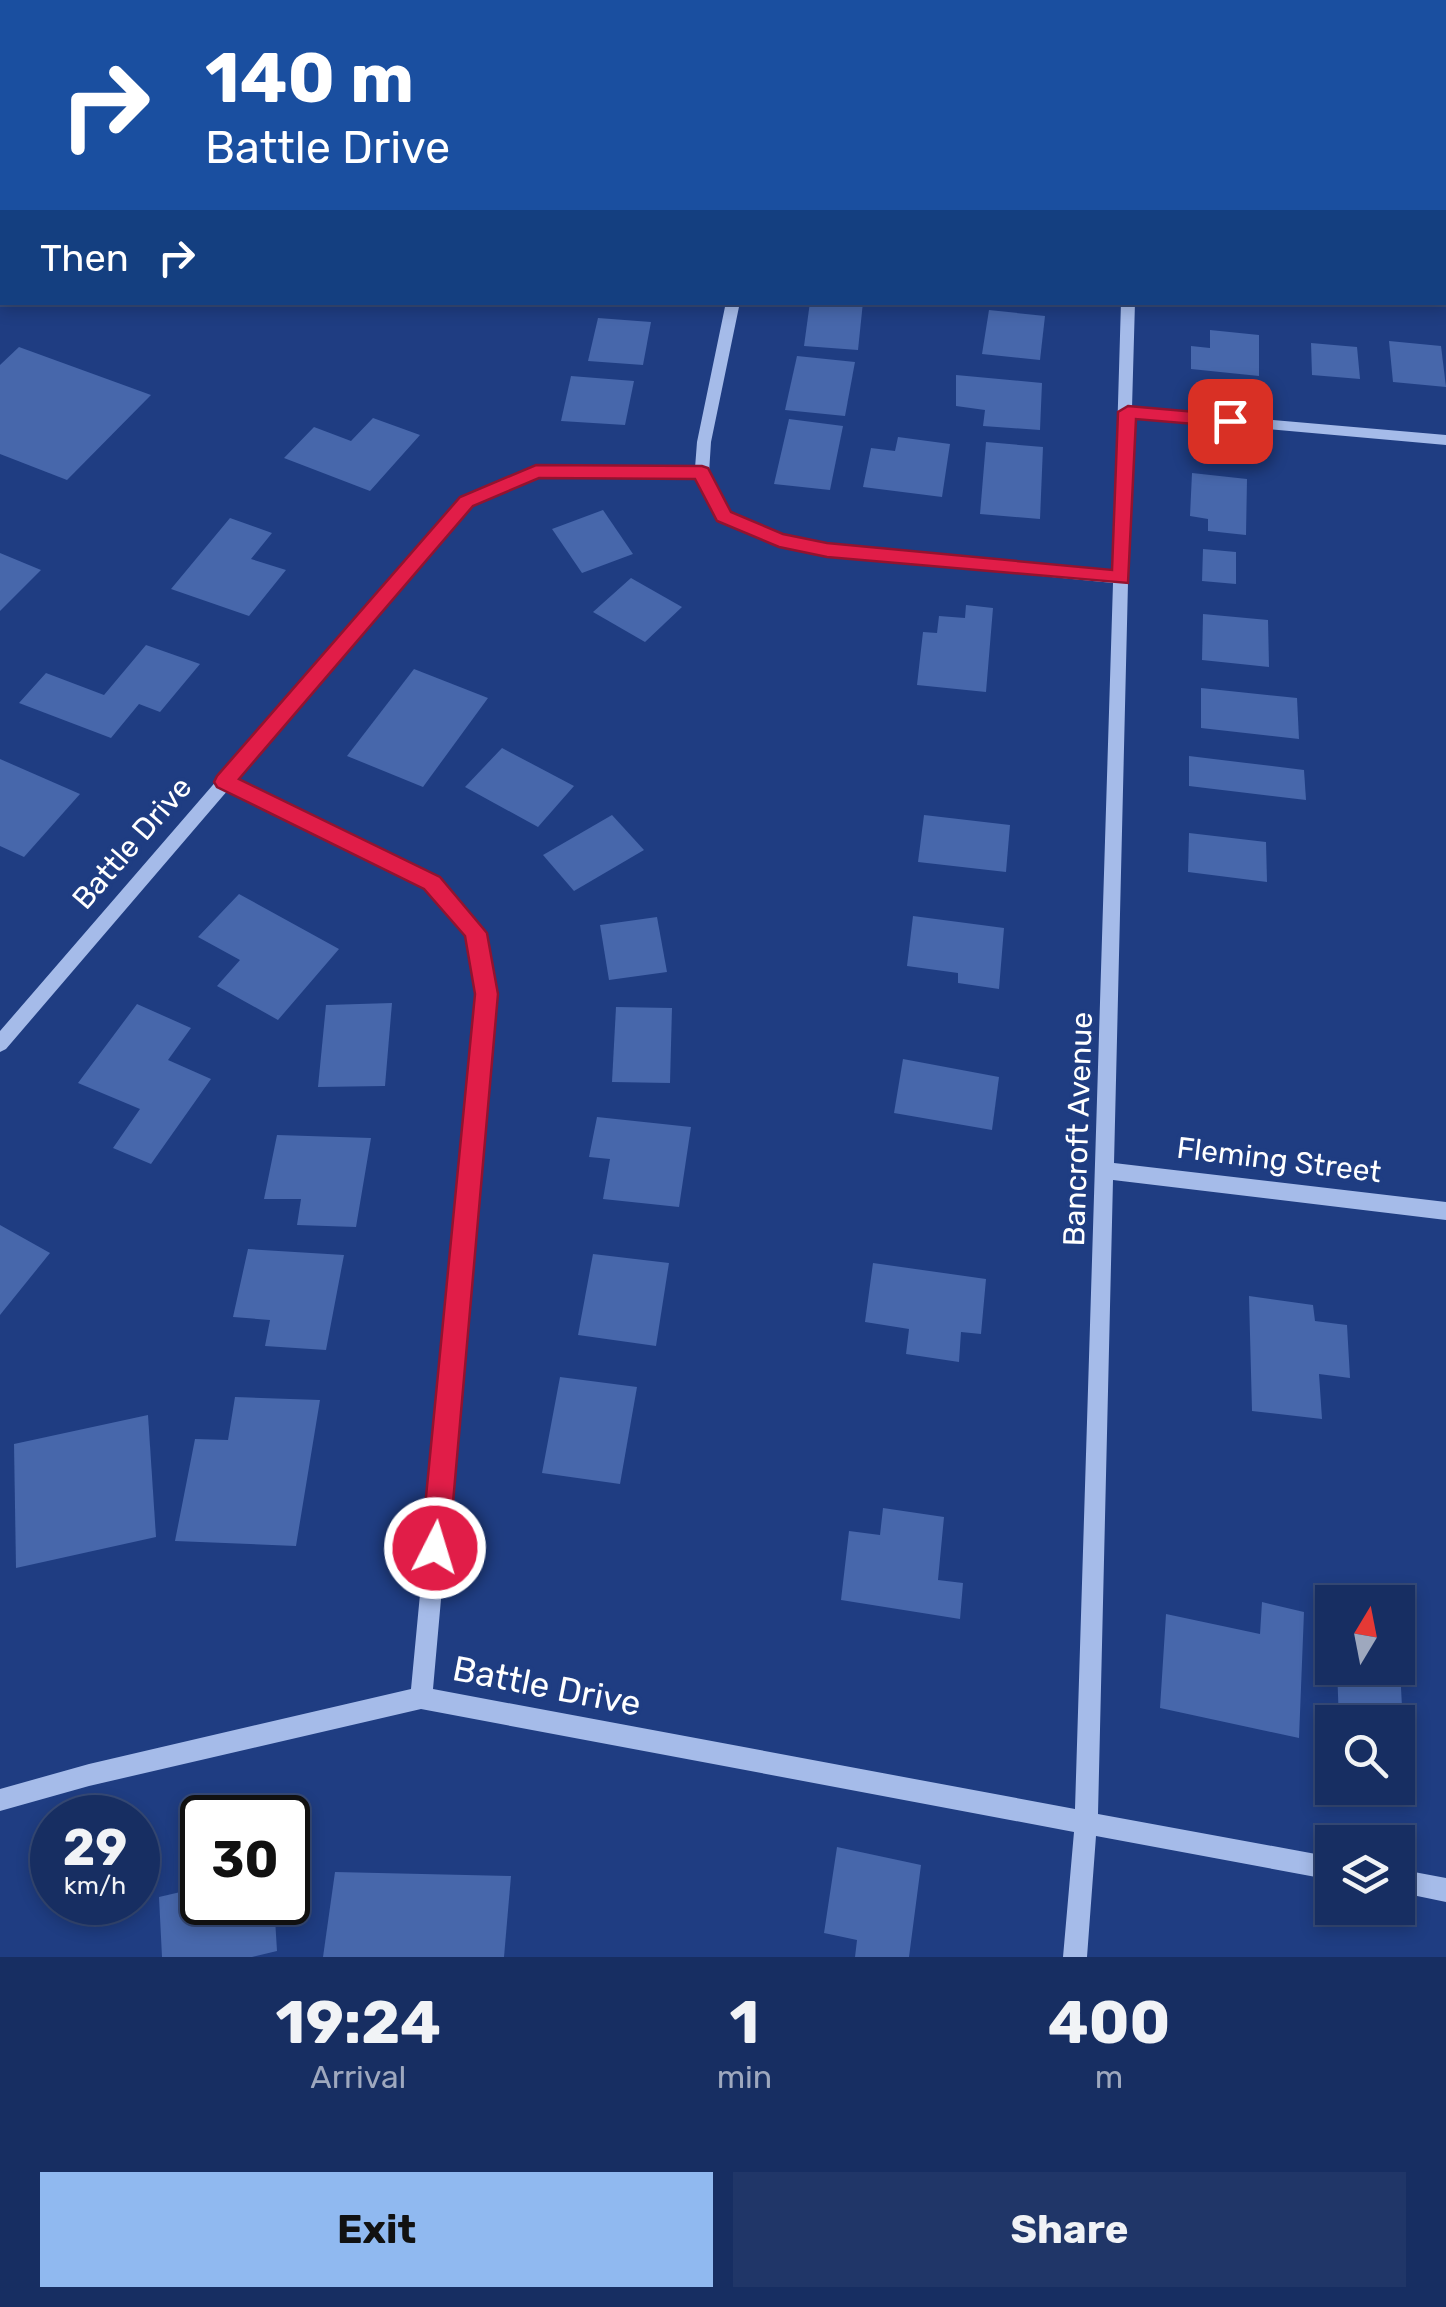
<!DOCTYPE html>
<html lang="en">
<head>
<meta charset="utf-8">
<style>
  :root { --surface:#172e62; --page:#203668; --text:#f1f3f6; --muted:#9ea8be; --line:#364a77; --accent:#90b9f0 }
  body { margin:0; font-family:Rubik,sans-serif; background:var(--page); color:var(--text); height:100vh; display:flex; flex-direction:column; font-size:38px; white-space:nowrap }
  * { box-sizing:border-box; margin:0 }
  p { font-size:32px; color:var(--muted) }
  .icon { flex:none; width:55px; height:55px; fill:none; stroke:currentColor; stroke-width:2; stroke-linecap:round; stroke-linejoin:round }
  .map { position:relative; height:1957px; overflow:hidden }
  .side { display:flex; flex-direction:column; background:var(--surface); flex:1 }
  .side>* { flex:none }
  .top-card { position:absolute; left:0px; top:0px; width:1448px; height:305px; box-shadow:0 5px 15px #0003,0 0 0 2px var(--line); background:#1a4fa0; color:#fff; overflow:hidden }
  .needle { width:65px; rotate:10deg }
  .fabs { position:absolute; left:1315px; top:1585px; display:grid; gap:20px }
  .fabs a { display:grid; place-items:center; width:100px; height:100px; border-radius:0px; background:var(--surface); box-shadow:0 5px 15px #0003,0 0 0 2px var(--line); font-size:50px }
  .speed { position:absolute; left:30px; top:1795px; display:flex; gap:20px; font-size:50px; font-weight:700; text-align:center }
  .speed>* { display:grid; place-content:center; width:130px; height:130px; border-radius:50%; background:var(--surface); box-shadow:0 5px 15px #0003,0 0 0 2px var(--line); line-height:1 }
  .speed small { font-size:25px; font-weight:400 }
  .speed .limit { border:5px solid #111; border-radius:15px; background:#fff; color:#111 }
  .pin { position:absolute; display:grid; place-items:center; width:85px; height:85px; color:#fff; margin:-42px; border-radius:20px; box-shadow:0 5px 15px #0006 }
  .me { position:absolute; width:110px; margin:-55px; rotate:5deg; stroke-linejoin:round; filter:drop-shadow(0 0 8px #0008) }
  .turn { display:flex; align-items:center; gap:35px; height:210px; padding:0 40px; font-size:45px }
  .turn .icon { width:130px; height:130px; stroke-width:2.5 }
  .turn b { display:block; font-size:70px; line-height:85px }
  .then { display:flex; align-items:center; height:95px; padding:0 40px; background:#0003; gap:20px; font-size:38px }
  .eta { display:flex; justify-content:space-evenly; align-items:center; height:170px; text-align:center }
  .eta b { font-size:60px; font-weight:700; line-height:70px }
  .button { display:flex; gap:20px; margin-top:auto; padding:20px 40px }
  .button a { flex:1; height:115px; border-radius:0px; background:var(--accent); color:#111; font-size:40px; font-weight:700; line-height:115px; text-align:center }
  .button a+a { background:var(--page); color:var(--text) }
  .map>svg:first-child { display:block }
</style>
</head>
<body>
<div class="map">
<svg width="1446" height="1957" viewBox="0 0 1446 1957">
  <rect width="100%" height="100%" fill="#1f3d82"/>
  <g fill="#4767ab">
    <polygon points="810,302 863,302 858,350 804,346"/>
    <polygon points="989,310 1045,316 1040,360 982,354"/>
    <polygon points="598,318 651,322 643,365 588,361"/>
    <polygon points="1210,330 1259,335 1259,376 1191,369 1191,346 1210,348"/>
    <polygon points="1389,341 1441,346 1446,387 1393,382"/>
    <polygon points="1311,343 1357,347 1360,379 1312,375"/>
    <polygon points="19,347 151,395 67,480 0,454 0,365"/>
    <polygon points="797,356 855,362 845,416 785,410"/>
    <polygon points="956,375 1042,383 1040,430 983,426 985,410 956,406"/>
    <polygon points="571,376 634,381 625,425 561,421"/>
    <polygon points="373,418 420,435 370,491 284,458 314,427 351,441"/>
    <polygon points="789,419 843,426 830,490 774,484"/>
    <polygon points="898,437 950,444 942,497 863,487 871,448 895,451"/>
    <polygon points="986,442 1043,447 1040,519 980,514"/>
    <polygon points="1192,473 1247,479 1246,535 1208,531 1208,519 1190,516"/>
    <polygon points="603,510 633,554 582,573 552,529"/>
    <polygon points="230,518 272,533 251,559 286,570 249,616 171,589"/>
    <polygon points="1203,549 1236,552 1236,584 1202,581"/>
    <polygon points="0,553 41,570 0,611"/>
    <polygon points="631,578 682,607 645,642 593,612"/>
    <polygon points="966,605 993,608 986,692 917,685 923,632 937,633 939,616 965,618"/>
    <polygon points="1203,614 1268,620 1269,667 1202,660"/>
    <polygon points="146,645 200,664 160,712 139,704 111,738 19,703 46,673 104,695"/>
    <polygon points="414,669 488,698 423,787 347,756"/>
    <polygon points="1201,688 1297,698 1299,739 1201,728"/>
    <polygon points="502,748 574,786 538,827 465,787"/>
    <polygon points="1189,756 1304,770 1306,800 1189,786"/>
    <polygon points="0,759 80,794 24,857 0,846"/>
    <polygon points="612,815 644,850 574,891 543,855"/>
    <polygon points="924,815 1010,825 1006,872 918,862"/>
    <polygon points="1189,833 1266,842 1267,882 1188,872"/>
    <polygon points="239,894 339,949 278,1020 217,986 240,960 198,937"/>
    <polygon points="913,916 1004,928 999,989 958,983 958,973 907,966"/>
    <polygon points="657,917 667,972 609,980 600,925"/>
    <polygon points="392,1003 385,1086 318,1087 326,1005"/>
    <polygon points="137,1004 191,1028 168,1060 211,1079 151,1164 113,1148 140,1109 78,1083"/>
    <polygon points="616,1007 672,1008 670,1083 612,1082"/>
    <polygon points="903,1059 999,1077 992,1130 894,1113"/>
    <polygon points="597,1117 691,1127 679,1207 603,1199 610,1159 589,1157"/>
    <polygon points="277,1135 371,1138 356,1227 297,1225 301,1199 264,1199"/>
    <polygon points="0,1225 50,1253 0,1315"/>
    <polygon points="248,1249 344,1255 326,1350 265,1346 270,1320 233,1317"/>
    <polygon points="593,1254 669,1263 656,1346 578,1335"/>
    <polygon points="873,1263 986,1279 981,1334 961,1332 959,1362 906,1354 909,1329 865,1322"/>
    <polygon points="1249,1296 1313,1305 1315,1321 1347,1325 1350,1378 1319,1374 1322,1419 1252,1411"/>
    <polygon points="560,1377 637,1387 620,1484 542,1473"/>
    <polygon points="235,1397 320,1400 296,1546 175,1541 195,1439 228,1440"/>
    <polygon points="148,1415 156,1537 16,1568 14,1444"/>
    <polygon points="883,1508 944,1517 938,1580 963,1583 960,1619 841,1600 849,1531 880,1535"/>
    <polygon points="1262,1602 1304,1612 1299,1738 1160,1708 1166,1614 1260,1634"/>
    <polygon points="1337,1668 1400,1668 1404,1746 1398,1745 1398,1722 1339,1722"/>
    <polygon points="837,1847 921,1865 909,1957 855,1957 857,1940 824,1933"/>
    <polygon points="335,1872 511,1876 504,1957 323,1957"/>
    <polygon points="202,1887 202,1902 274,1902 277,1951 252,1957 162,1957 159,1897"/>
  </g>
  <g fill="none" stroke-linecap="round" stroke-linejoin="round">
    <g fill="#a5bbe9" fill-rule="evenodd">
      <polygon points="101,0 115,0 117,2 103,2"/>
      <polygon points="1130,0 1142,0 1142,2 1131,2"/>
      <rect x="1445" y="189" width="1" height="8"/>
      <path d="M726 302H740L711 442 709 473 729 512 782 535 827 545 1113 572 1121 302H1135L1132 408 1446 435V445L1132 417 1114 1163 1446 1202V1220L1113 1180 1098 1814 1332 1857V1880L1096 1836 1087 1957H1063L1074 1832 421 1709 89 1786 0 1811V1789L89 1764 411 1689 477 994 468 936 426 888 228 790 6 1049 0 1052V1031L462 497 537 466 695 468 697 442ZM539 476 697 478 719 520 779 545 827 555 1113 583 1075 1809 433 1689 495 994 485 933 438 878 237 780 472 505Z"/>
      <polygon points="1398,1869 1446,1878 1446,1902 1398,1892"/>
    </g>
    <polygon fill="#e8eefe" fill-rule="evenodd" points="1404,0 1444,0 1445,2 1406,2"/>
  </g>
  <polygon fill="#e11d48" stroke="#92132f" stroke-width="2.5" points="1128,406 1230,415 1240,421 1230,427 1136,419 1128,583 827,557 779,547 717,521 695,479 539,478 473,506 239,779 440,877 487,933 498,994 449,1548 445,1557 435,1561 425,1557 421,1548 475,994 465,936 424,889 217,787 214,782 217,776 460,497 536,465 702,466 708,468 731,512 783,534 827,543 1112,570 1118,412"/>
  <g text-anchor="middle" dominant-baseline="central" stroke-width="8" stroke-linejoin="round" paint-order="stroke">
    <g font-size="30" fill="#fff" stroke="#1f3d82">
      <text transform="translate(132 843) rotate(-49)">Battle Drive</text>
      <text transform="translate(1078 1129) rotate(-88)">Bancroft Avenue</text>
      <text transform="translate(1279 1160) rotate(7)">Fleming Street</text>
    </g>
    <g font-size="35" fill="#fff" stroke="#1f3d82">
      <text transform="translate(547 1686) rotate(11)">Battle Drive</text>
    </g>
  </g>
</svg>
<div class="fabs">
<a><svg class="needle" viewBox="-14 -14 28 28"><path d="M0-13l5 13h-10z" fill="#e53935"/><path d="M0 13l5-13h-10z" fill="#9ea8be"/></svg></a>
<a><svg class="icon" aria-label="search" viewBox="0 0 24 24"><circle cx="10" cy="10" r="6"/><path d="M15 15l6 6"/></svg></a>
<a><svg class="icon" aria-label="layers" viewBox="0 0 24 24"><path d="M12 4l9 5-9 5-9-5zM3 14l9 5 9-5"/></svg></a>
</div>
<div class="speed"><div>29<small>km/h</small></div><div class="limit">30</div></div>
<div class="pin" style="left:1230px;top:421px;background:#d93025"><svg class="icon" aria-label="arrive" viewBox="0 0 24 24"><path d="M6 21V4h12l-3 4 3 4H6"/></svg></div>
<svg class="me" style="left:435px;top:1548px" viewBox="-20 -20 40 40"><circle r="17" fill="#e11d48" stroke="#fff" stroke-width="3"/><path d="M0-11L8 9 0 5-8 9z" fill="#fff"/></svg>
<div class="top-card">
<div class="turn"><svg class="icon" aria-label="right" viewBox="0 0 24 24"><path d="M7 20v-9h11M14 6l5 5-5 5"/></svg><div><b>140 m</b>Battle Drive</div></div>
<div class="then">Then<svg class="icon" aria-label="right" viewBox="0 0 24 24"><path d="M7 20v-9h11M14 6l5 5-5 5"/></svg></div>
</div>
</div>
<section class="side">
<div class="eta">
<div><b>19:24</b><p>Arrival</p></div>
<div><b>1</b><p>min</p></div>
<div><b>400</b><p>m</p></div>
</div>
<div class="button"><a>Exit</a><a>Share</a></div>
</section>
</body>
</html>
